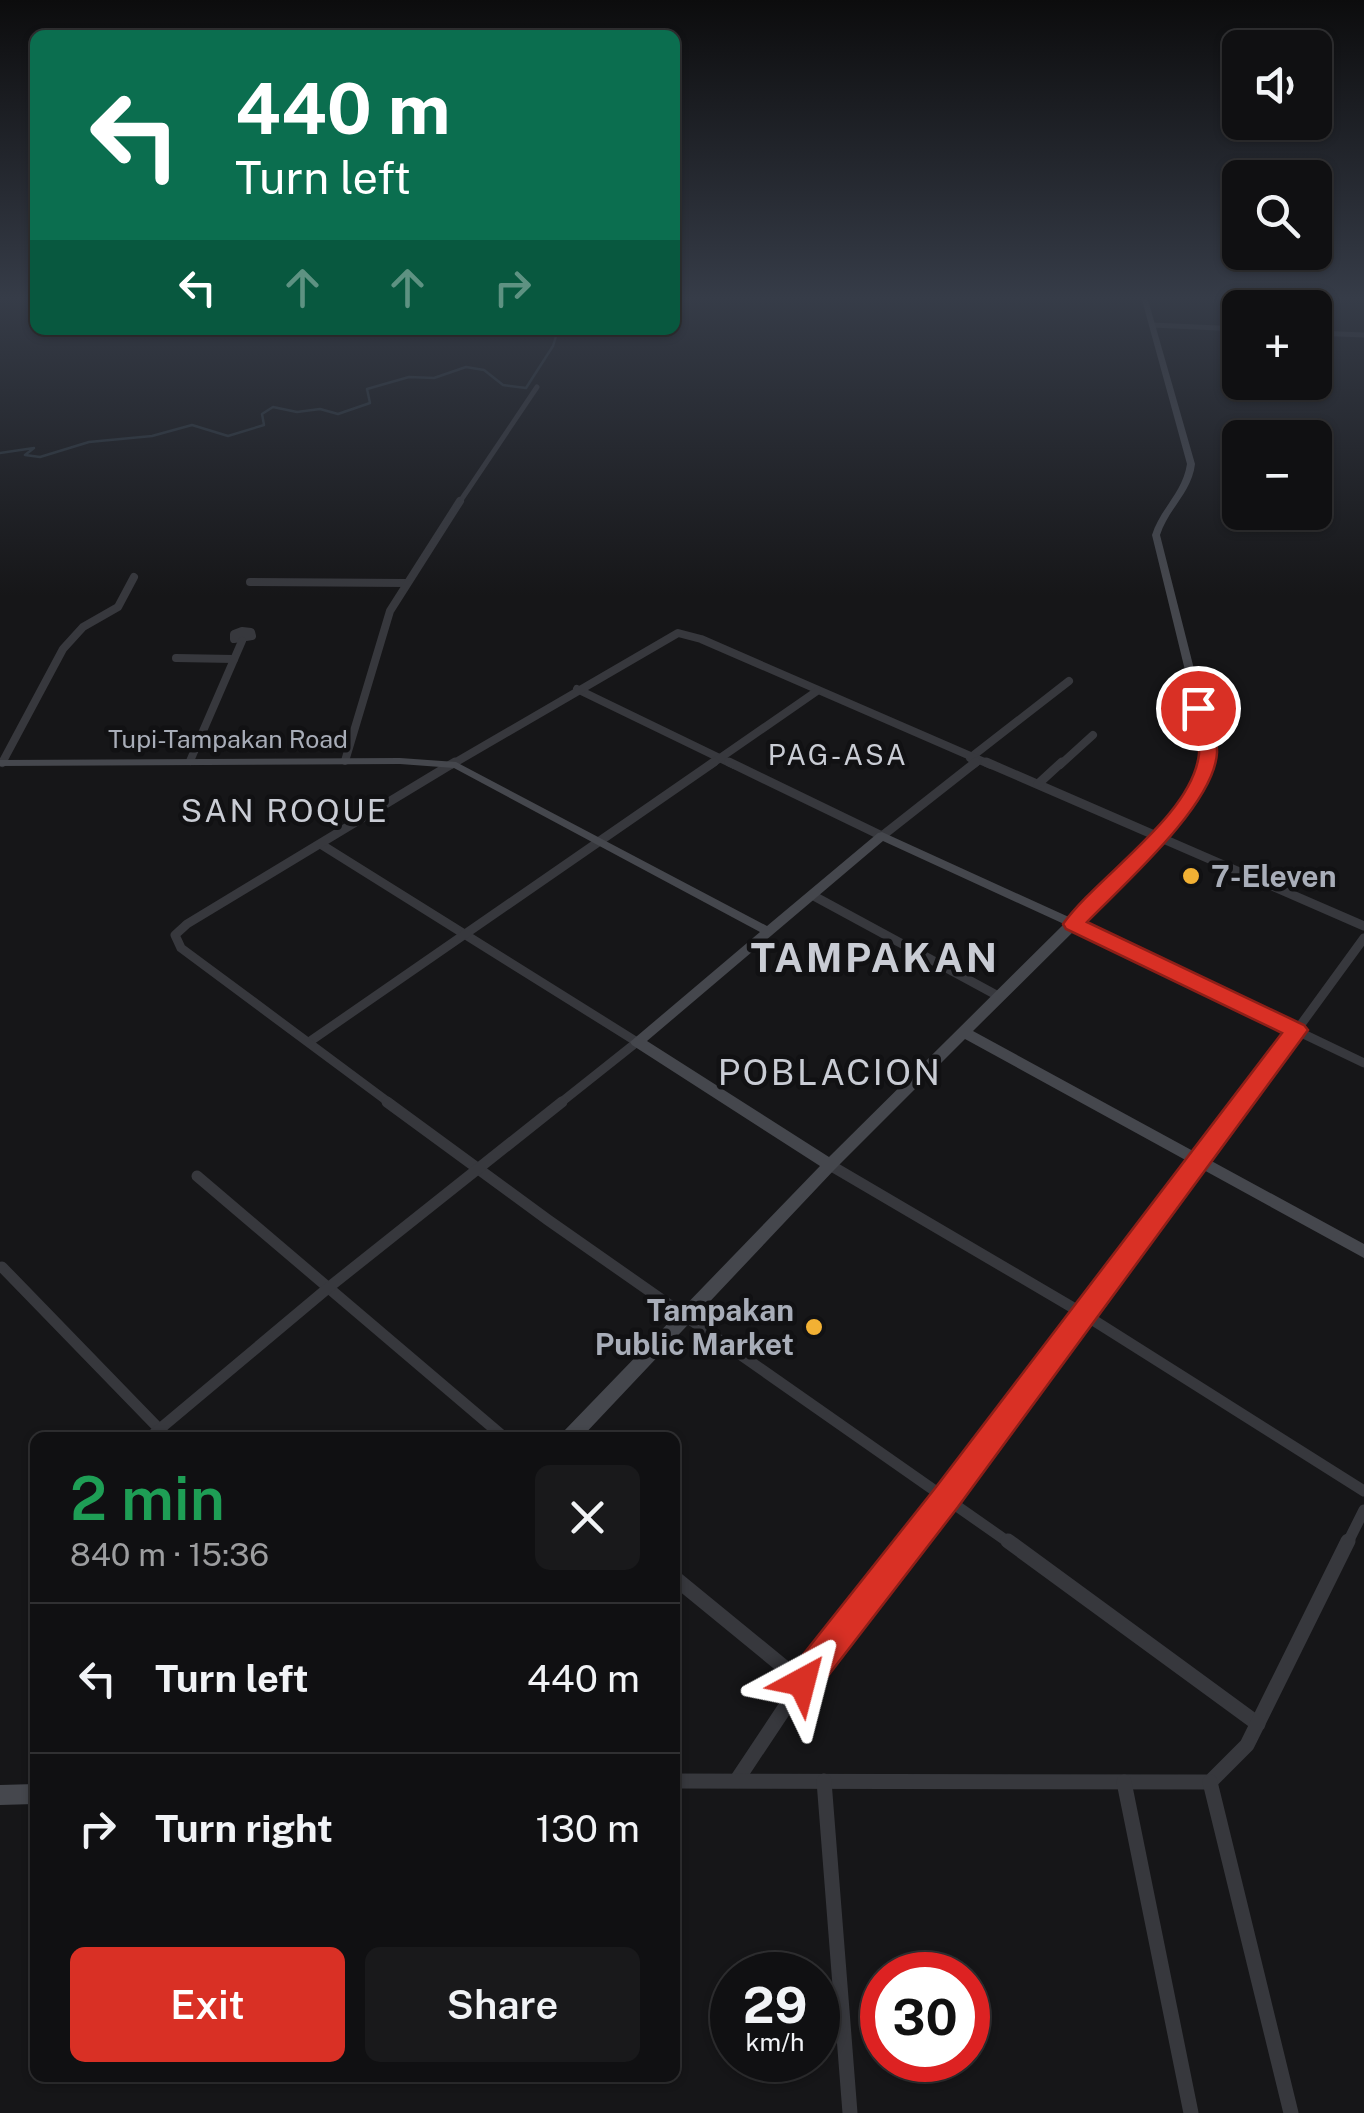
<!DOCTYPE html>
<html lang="en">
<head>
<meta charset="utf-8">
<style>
  :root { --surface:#101012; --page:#19191b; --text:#f1f3f6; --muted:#9c9d9f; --line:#303032; --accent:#d93025 }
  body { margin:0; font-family:"Public Sans",sans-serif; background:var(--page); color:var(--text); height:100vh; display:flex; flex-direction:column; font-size:38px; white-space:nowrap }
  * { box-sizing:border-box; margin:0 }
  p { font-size:32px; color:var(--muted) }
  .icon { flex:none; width:55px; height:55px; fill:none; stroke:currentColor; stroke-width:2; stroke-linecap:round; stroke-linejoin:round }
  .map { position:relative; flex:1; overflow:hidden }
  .details { position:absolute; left:30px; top:1432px; width:650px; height:650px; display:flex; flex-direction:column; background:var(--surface); border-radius:15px; box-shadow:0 2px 8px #0004,0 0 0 2px var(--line) }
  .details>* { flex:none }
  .hud { position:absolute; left:30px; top:30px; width:650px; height:305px; border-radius:15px; box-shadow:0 2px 8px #0004,0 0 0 2px var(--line); background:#0b6e4f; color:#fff; overflow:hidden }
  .tools { position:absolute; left:1222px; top:30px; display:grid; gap:20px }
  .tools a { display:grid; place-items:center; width:110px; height:110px; border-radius:15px; background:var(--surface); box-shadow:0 2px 8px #0004,0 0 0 2px var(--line); font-size:50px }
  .speed { position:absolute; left:710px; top:1952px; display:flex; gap:20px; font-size:50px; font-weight:700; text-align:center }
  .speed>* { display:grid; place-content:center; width:130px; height:130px; border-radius:50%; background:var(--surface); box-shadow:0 2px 8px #0004,0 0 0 2px var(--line); line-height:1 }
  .speed small { font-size:25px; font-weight:400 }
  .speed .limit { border:15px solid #d22; background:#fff; color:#111 }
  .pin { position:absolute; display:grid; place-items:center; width:85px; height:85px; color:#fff; margin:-42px; border:5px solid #fff; border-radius:50%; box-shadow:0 2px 10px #0007 }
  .me { position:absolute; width:110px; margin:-55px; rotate:38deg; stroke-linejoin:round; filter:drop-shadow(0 0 8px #0008) }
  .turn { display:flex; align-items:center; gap:35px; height:210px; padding:0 40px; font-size:45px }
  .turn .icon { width:130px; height:130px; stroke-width:2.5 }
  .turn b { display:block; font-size:70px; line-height:85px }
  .lanes { display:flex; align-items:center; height:95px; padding:0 40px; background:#0003; justify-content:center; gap:50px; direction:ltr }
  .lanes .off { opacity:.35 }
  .round { display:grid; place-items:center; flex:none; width:105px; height:105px; border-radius:15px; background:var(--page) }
  .head { display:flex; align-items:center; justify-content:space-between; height:170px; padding:0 40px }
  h1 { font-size:60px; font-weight:600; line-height:75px; color:#1e9e55 }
  .button { display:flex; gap:20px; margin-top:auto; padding:20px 40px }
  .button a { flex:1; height:115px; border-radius:15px; background:var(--accent); color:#fff; font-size:40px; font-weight:600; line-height:115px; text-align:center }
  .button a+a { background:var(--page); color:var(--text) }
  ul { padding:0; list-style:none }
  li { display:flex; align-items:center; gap:30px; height:150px; padding:0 40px; border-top:2px solid var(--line) }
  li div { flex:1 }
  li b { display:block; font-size:38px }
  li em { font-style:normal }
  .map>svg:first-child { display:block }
</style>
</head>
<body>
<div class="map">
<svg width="1364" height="2113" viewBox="0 0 1364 2113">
  <rect width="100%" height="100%" fill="#161618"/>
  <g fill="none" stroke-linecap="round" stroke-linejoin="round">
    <polyline stroke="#2c353c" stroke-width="2.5" points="0,453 34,448 25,455 40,457 89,442 152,436 192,425 228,436 264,425 262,414 273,407 297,412 320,409 338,414 370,403 367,389 409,377 434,378 466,367 484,370 503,385 526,388 553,346 558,330"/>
    <g stroke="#37383d" stroke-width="5">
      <polyline points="1152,325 1240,329"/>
      <polyline points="1315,333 1364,335"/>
      <polyline points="459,503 537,387"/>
    </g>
    <g stroke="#37383d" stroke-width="8">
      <polyline points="250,582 406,583"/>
      <polygon points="242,631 251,632 252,636 234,639 234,634"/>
      <polyline points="176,658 234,659"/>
      <polyline points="577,689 734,765"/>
      <polyline points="970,758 1069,681"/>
      <polyline points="190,761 242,641"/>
      <polyline points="345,761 390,611 460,501"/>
      <polyline points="2,763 63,649 83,627 118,607 134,577"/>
      <polyline points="451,765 678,633 701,639 991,765"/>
      <polyline points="710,765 817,691"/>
      <polyline points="973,765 978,761"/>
      <polyline points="1060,765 1093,735"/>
    </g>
    <g stroke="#37383d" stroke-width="9">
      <polyline points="729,762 882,836 976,762"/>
      <polyline points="986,762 1364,926"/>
      <polyline points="1038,784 1062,762"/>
      <polyline points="322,845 637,1042 559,1104"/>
      <polyline points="812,895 1000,997"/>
      <polyline points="1074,924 1364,1063"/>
      <polyline points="309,1042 714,762"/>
      <polyline points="391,1104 181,948 175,935 187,924 455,762"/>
      <polyline points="1243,1104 1364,938"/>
    </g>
    <g stroke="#37383d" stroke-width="11">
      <polyline points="387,1102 548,1220 1011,1544"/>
      <polyline points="830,1165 1082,1313 1364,1491"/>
      <polyline points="197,1176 505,1438"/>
      <polyline points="2,1267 168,1438"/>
      <polyline points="149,1438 328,1288 562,1102"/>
      <polyline points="908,1544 1245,1102"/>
      <polyline points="1347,1544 1364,1510"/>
    </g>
    <g stroke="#37383d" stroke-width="15">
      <polyline points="1008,1541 1258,1724"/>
      <polyline points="675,1578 802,1682"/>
      <polyline points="737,1780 802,1682 910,1541"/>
      <polyline points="675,1781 1210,1782 1247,1745 1348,1541"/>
      <polyline points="824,1781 850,2113"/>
      <polyline points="1124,1782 1191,2113"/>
      <polyline points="1210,1782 1291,2113"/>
    </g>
    <g fill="#45474d" fill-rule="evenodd">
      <path d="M1142 300H1148L1195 464C1192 492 1168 509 1160 535L1212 740 1213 755 1206 781 1181 818 1078 927 973 1031 1364 1244V1258L965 1039 835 1169 581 1438H561L563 1432 820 1166 632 1045 630 1042 760 932 454 768 400 764 0 766V760L400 758 456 762 767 926 878 833 882 832 1071 918C1107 882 1177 824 1196 778 1201 766 1202 754 1202 740L1152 535C1160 509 1183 492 1187 464ZM883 841 1064 924 829 1157 647 1041Z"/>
      <polygon points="35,1784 35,1804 0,1805 0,1785"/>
    </g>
  </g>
  <linearGradient id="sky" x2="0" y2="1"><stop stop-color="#0c0c0d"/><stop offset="0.5" stop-color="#363c48"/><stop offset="1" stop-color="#363c48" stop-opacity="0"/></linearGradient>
  <rect width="1364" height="596" fill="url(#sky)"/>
  <path fill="#d93025" stroke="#8d1f18" stroke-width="2.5" d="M1198 703 1207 708C1210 722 1218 739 1217 753 1214 805 1123 885 1087 922L1304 1025 1308 1030 958 1507 814 1694 802 1699 790 1694 786 1682 790 1671 936 1487 1282 1033 1066 929 1063 924C1098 875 1192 816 1199 754 1200 740 1193 722 1190 708Z"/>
  <g fill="#f2b134" stroke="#111113" stroke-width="4">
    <circle cx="1191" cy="876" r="10"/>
    <circle cx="814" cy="1327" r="10"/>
  </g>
  <g text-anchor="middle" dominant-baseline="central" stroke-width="9" stroke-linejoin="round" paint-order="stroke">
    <g font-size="25" fill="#a8adb8" stroke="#111113">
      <text x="228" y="739">Tupi-Tampakan Road</text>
    </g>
    <g font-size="28" letter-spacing="2.5" fill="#c9ccd4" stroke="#111113">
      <text x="838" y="754">PAG-ASA</text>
    </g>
    <g font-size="30" font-weight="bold" fill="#a8adb8" stroke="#111113" text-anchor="start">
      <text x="1211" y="876">7-Eleven</text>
      <text x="794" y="1310" text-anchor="end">Tampakan<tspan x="794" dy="34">Public Market</tspan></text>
    </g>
    <g font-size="32" letter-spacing="2.5" fill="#c9ccd4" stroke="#111113">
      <text x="285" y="810">SAN ROQUE</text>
    </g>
    <g font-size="35" letter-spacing="2.5" fill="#c9ccd4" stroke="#111113">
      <text x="830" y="1072">POBLACION</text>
    </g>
    <g font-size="40" font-weight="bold" letter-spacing="2.5" fill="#c9ccd4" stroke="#111113">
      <text x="875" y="957">TAMPAKAN</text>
    </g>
  </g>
</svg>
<div class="tools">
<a><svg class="icon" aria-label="sound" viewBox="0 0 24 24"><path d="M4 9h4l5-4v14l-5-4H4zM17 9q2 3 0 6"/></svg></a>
<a><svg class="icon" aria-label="search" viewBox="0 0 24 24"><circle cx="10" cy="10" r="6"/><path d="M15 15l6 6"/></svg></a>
<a>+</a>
<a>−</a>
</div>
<div class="speed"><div>29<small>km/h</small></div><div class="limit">30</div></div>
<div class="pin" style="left:1198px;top:708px;background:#d93025"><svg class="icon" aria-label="arrive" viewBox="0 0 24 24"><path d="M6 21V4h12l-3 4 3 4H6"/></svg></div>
<svg class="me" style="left:802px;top:1682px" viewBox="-20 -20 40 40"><path d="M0-17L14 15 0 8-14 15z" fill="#d93025" stroke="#fff" stroke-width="4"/></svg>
<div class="hud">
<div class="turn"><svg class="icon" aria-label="left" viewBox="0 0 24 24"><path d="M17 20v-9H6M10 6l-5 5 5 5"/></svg><div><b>440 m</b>Turn left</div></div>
<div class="lanes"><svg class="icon" aria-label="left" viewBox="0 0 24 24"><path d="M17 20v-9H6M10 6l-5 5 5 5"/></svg><svg class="icon off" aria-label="ahead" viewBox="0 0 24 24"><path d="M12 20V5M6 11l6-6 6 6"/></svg><svg class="icon off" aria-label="ahead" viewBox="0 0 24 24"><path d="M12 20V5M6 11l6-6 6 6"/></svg><svg class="icon off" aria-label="right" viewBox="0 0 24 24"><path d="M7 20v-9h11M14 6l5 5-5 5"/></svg></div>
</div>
<section class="details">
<div class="head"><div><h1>2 min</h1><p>840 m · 15:36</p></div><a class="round"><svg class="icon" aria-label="close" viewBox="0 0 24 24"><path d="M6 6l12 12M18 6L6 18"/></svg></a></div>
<ul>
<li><svg class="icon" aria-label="left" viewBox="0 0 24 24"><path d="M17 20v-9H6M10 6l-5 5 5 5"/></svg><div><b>Turn left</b></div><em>440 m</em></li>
<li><svg class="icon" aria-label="right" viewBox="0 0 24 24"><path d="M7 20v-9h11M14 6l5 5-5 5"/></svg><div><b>Turn right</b></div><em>130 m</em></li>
</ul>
<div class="button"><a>Exit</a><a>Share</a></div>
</section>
</div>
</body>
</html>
